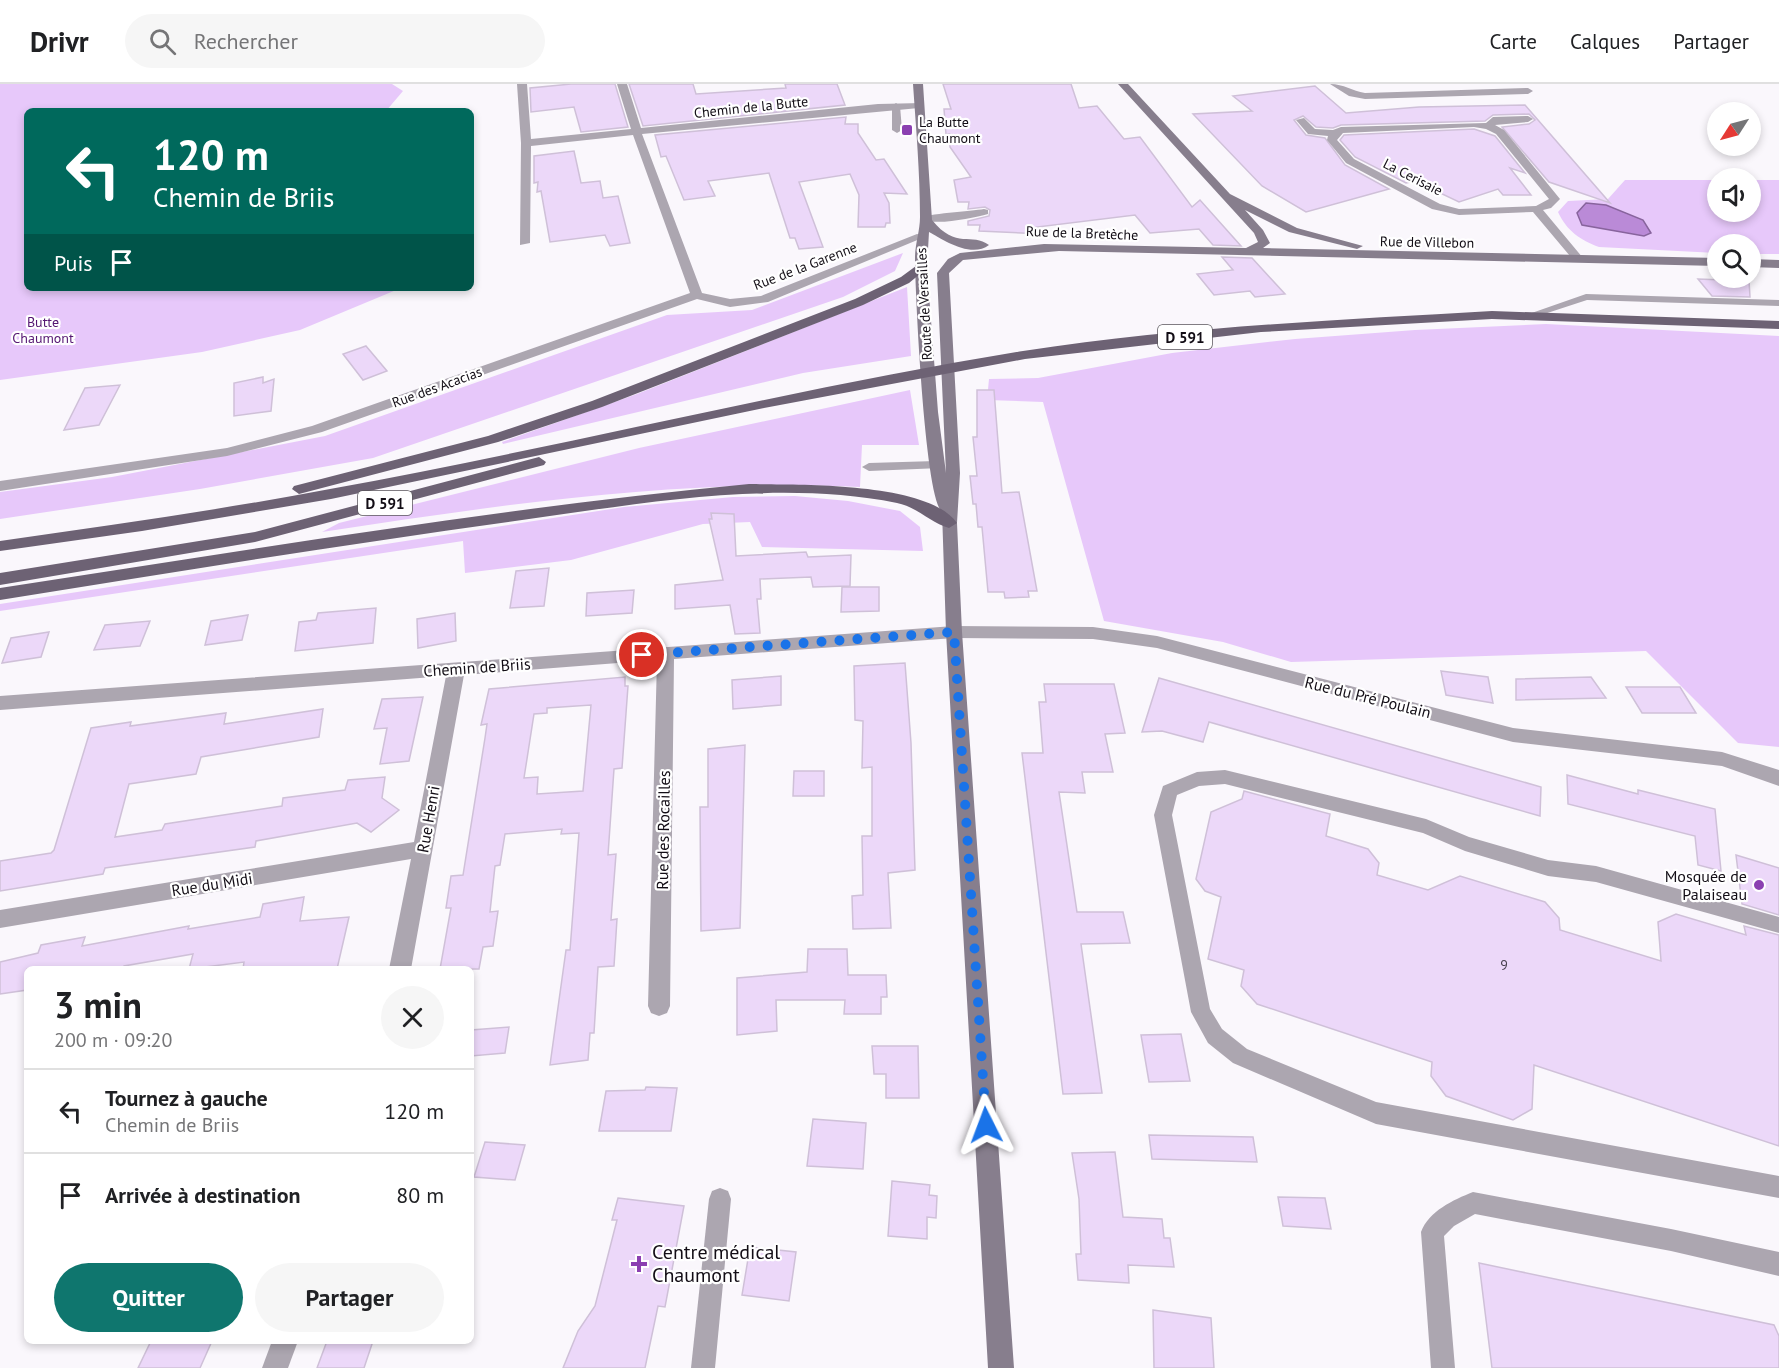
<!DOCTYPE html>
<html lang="fr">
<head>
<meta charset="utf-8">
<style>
  :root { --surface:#fff; --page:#f6f6f6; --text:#202124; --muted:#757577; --line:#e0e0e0; --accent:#0f766e }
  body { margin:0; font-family:"PT Sans",sans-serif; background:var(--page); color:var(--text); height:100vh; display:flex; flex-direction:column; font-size:22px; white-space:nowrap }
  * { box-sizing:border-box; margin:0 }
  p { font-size:20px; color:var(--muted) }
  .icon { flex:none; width:33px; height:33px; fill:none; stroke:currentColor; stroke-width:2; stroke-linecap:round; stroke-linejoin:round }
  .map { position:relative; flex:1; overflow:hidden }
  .panel { position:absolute; left:24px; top:882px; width:450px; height:378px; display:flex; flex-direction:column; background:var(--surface); border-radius:9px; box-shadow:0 3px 9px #0003 }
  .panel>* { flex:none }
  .hud { position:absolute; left:24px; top:24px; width:450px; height:183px; border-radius:9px; box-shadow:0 3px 9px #0003; background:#00695c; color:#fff; overflow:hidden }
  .needle { width:39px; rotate:234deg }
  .tools { position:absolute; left:1707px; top:18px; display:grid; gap:12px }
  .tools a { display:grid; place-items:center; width:54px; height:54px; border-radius:50%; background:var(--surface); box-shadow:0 3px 9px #0003; font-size:30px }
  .pin { position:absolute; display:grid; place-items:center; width:51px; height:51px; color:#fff; margin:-26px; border:3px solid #fff; border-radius:50%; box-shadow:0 2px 6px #0007 }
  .me { position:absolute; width:66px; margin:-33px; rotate:357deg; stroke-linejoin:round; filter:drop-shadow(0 0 4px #0008) }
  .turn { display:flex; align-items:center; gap:21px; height:126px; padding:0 30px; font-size:27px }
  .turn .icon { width:78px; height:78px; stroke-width:2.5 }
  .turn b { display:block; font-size:42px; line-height:51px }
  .then { display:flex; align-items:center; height:57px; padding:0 30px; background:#0003; gap:12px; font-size:22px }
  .round { display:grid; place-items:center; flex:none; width:63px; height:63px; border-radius:32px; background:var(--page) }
  .summary { display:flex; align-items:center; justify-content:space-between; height:102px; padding:0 30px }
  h1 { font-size:36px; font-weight:700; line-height:45px }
  .primary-button { display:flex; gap:12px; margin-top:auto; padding:12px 30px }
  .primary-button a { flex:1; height:69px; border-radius:36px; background:var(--accent); color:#fff; font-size:24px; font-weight:700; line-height:69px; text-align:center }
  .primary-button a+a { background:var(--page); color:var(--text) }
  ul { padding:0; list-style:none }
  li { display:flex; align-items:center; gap:18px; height:84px; padding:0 30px; border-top:2px solid var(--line) }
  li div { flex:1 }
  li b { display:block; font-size:22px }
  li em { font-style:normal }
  header { display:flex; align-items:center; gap:36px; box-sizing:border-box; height:84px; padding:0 30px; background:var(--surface); border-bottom:2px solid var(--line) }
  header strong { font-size:28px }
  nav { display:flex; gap:33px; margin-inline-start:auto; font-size:21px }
  .search { width:420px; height:54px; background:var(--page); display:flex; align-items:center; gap:15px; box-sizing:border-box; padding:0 21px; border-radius:33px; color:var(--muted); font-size:22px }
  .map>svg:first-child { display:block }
</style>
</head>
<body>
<header>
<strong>Drivr</strong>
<div class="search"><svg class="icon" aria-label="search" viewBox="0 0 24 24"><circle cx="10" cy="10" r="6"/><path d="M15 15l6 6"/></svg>Rechercher</div>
<nav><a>Carte</a><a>Calques</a><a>Partager</a></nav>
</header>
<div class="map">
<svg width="1779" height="1284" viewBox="0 0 1779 1284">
  <rect width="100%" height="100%" fill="#faf7fc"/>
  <g fill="#e7c8fa">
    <polygon points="0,0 392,0 403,7 386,27 27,27 27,204 401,204 300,246 202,268 0,296"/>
    <path d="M1625 96H1717L1718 128H1750L1751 96H1779V170H1751L1750 160H1718L1717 169 1599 163C1580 156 1567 147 1558 128L1568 117 1608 115Z"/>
    <polygon points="903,169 895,187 843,213 373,374 200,405 0,435 0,408 112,393 325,352 667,231 752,226"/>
    <polygon points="907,203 911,272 803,289 503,360 502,358 637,310"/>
    <polygon points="1546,240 1779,252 1779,663 1738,659 1646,567 1291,578 1223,558 1104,537 1043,318 987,316 989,295 1038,294 1172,269 1295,255 1415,246"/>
    <path d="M910 306 919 361H862L860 403C679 394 500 421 322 448L339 439 639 364Z"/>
    <polygon points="795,412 848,417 900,427 920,443 923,467 762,463 750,438 703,440 571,476 465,489 463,457 0,527 0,520 624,423 733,413"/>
  </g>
  <polygon fill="#ba8ad7" stroke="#88649d" stroke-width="1.5" points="1586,119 1606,121 1643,136 1651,149 1644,152 1582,141 1577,129"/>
  <g fill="#ecd8f9" stroke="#cfc0d8" stroke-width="1.5" fill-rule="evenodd">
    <polygon points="571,0 615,0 628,43 581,48 574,23 531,28 530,4"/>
    <polygon points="629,0 693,0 696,10 786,4 785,0 837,0 845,21 643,42"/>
    <polygon points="943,0 1071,0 1079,24 1097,22 1124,55 1140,53 1192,123 1200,116 1241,162 1213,161 1199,145 1150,149 1135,131 1037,143 1044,150 979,147 980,141 968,141 968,137 989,132 990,126 985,123 968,125 969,118 958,118 954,96 971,93 950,63 950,50 946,50 944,25 951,25"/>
    <polygon points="1315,2 1346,29 1419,23 1525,21 1610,119 1549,98 1502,43 1529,40 1535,36 1529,30 1493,31 1485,37 1341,41 1333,44 1316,43 1303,32 1294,36 1306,51 1325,54 1345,81 1389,105 1306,128 1262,102 1193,30 1252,27 1233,12"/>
    <polygon points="846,33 845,40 858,40 858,49 876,76 884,75 907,110 884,109 889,119 890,139 886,139 885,143 858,143 859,111 850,90 799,98 823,163 799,165 795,154 790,154 769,89 708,97 715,112 684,116 666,72 661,73 655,51"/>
    <polygon points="1474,45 1495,52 1525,89 1510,84 1531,111 1503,111 1498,105 1459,118 1415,97 1406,99 1355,73 1340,56 1344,51"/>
    <polygon points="574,67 581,99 600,97 603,114 618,112 630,159 610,162 605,151 550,158 541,107 537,108 538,98 534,99 534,72"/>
    <polygon points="1222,173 1252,174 1285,210 1255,213 1250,207 1214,211 1197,190 1233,186"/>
    <polygon points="1698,195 1749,197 1750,213 1712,212"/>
    <polygon points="366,262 387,287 363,296 343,270"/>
    <polygon points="263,293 263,299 274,295 271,327 234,332 234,299"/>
    <polygon points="120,301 99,341 64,346 85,304"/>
    <polygon points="977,306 994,306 1002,409 1019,408 1037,507 1028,507 1029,513 1005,514 1004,508 988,508 982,443 978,443 976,420 973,420 970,392 977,392 973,353 977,353"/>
    <polygon points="711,429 734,430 736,472 806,468 808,473 851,471 850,502 813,503 811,493 760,495 761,515 757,515 760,549 735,550 730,521 675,525 675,501 723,496 709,435 712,435"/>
    <polygon points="549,484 544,522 510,524 516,487"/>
    <polygon points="842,503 879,503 879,527 841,528"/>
    <polygon points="634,506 632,529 586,532 587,509"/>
    <polygon points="376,524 373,559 295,567 299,538 316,536 318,529"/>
    <polygon points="455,529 456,557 418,564 417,535"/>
    <polygon points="248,531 242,556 205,561 211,537"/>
    <polygon points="150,537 140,562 94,566 105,541"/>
    <polygon points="49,548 41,573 2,579 11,554"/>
    <polygon points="905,579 911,659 915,786 888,789 891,844 853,845 852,812 863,811 862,752 872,752 872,683 862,684 863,637 855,636 854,582"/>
    <polygon points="1441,587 1488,593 1493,619 1446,611"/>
    <polygon points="781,592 781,621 733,625 732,596"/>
    <path d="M625 593V602H628L622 684 614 685 608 771 616 770 611 836 617 835 614 882 598 883 594 949H590L588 976 550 981 566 866H570L579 749 561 750 562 745 505 750 500 781 495 782 490 828 498 827 493 862 483 863 479 885H440L451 824H446L451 792 463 791 485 654 487 640 481 641 489 605ZM591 621 583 707 537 710 538 693 524 694 534 630 547 629V624Z"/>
    <polygon points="1591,593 1606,614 1516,616 1516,595"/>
    <polygon points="1159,594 1541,703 1540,732 1209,638 1203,658 1162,647 1142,648"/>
    <polygon points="1044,600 1114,600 1125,649 1105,650 1113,688 1082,688 1085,709 1059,708 1077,828 1123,828 1130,859 1081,860 1102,1009 1063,1010 1022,669 1043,669 1039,618 1046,618"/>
    <polygon points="1626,603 1680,603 1696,629 1642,629"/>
    <polygon points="423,613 409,677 380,680 387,644 374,645 382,615"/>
    <polygon points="323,625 319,653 201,673 196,690 129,700 115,753 162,746 165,740 282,722 283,714 345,706 348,696 385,693 382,714 399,726 371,748 357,739 256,757 255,763 105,784 103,790 0,807 0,777 51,769 54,766 91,644 131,638 130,642 226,629 224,640"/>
    <polygon points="745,661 740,844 701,847 700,723 708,723 708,665"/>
    <polygon points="794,687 824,687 824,712 793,712"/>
    <polygon points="1567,691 1638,710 1638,706 1715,725 1721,787 1698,781 1695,752 1568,720"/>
    <polygon points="1244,707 1330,730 1326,752 1368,765 1379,779 1377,791 1428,806 1460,792 1545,818 1559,834 1560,846 1661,877 1658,838 1676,830 1746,851 1744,842 1779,851 1779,1062 1534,981 1532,1025 1513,1036 1446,1012 1431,992 1432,978 1257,920 1241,902 1244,886 1208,875 1221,813 1205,807 1196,795 1211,728 1242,715"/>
    <polygon points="1736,771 1779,784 1779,831 1742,820"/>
    <polygon points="304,813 300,837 349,833 337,885 243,885 244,878 189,885 193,870 124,882 123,885 27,885 27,906 0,910 0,878 38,869 41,861 85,853 82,862 189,842 188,845 260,833 263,820"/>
    <polygon points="808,865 847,865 848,891 886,891 887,913 881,913 881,930 844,930 845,916 776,916 777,947 737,951 737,894 807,888"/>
    <polygon points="509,943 505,969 471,972 471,946"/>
    <polygon points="1181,950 1190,997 1149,998 1141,951"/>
    <polygon points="872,962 918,962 919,1014 886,1014 886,990 874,990"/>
    <polygon points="646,1003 677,1004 671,1047 599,1047 606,1007 645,1006"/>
    <polygon points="813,1035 866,1039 863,1085 807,1082"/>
    <polygon points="1149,1051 1253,1053 1257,1078 1152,1075"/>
    <polygon points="485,1058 525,1061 515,1096 474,1093"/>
    <polygon points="1115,1068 1123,1133 1162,1135 1164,1154 1170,1154 1174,1183 1128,1181 1129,1199 1078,1196 1076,1170 1081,1170 1079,1115 1072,1069"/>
    <polygon points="892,1097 930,1101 929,1111 937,1112 936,1134 927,1133 927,1155 888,1152"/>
    <polygon points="1278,1113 1325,1114 1331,1145 1283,1142"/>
    <polygon points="618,1114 684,1122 665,1223 658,1222 645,1284 563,1284 578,1247 595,1222 617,1136 612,1136"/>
    <polygon points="750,1163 796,1168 789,1217 742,1211"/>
    <polygon points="1479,1179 1774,1241 1779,1252 1779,1284 1492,1284"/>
    <polygon points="1153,1226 1211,1234 1214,1284 1154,1284"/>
    <polygon points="151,1257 212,1257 200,1284 138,1284"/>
    <polygon points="327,1257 373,1257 364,1284 317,1284"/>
  </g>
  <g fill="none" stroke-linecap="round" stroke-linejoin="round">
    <g fill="#aca6b0" fill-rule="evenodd">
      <polygon points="896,19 900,22 902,46 897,49 892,46 892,22"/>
      <path d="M984 125 988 126V130C972 134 933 143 920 134 925 130 972 127 984 125Z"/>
      <polygon points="1586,210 1779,216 1779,222 1587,216 1532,234 1526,231"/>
      <polygon points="936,377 941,378 941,384 869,387 862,383 869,379"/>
      <polygon points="1225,686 1426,735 1469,753 1548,776 1596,782 1779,833 1779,849 1596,798 1548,792 1465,767 1423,749 1225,700 1199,702 1177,711 1172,731 1210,925 1222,945 1247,965 1376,1018 1779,1092 1779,1114 1376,1040 1233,979 1208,959 1191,928 1154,731 1163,702 1197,688"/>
      <polygon points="720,1104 728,1107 731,1115 715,1284 691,1284 709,1115 712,1107"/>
      <path d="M1473 1108 1671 1145 1779 1168V1192L1671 1167 1475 1130 1454 1142 1444 1152 1455 1284H1431L1421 1148C1429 1127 1453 1116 1473 1108Z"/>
    </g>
    <g fill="#aca6b0" fill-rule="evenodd">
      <polygon points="517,0 527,0 531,55 631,45 617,0 627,0 641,44 878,20 922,19 924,21 919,24 642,50 702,209 730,215 761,212 917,150 927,152 768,218 730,223 697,215 322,348 227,372 0,407 0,397 227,364 312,342 690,209 633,51 531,62 530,159 520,161 521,59"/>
      <path d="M1330 0C1344 0 1352 7 1365 9L1528 4 1533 7 1528 10 1365 15 1349 12Z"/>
      <path d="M1493 33 1528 32 1533 35 1528 38 1495 41 1504 46 1560 115 1551 124 1543 126 1583 174V178H1575L1533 128 1459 131 1432 125 1346 79 1327 56 1328 52 1308 50 1296 36 1304 34 1315 45 1333 46 1341 43 1486 39ZM1474 43 1486 45 1496 50 1549 115 1536 122 1459 125 1440 120 1354 75 1337 56 1343 49Z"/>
      <polygon points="954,542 1093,543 1157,552 1513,644 1722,668 1779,686 1779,702 1722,682 1513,658 1157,564 1093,555 954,554 674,575 670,922 667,929 659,932 651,929 648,922 657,576 464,591 411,885 389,885 411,775 0,844 0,826 414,758 446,592 0,626 0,612"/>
      <polygon points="272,1257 298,1257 288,1284 262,1284"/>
    </g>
    <g fill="#877e8d" fill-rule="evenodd">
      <path d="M913 0H923L932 136C956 166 972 148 989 161 971 175 942 155 929 148L927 184 938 328 946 389 937 189 948 175 960 169 1044 160 1246 164 1258 158 1254 149 1118 0H1128L1230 110 1297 144 1363 162 1357 165 1289 148 1245 126 1263 146 1270 159 1263 164 1718 174V182L1059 167 963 176 949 189 960 389 957 439 962 548 1014 1284H988L946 548 942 427C925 417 915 206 915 174 915 160 920 147 920 133 920 89 916 44 913 0Z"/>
      <polygon points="1750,175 1779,176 1779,184 1750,183"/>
    </g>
    <g fill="#6d6274" fill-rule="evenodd">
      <polygon points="916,182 926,185 909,199 863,221 602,323 498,358 299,410 292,405 294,402 488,352 592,317 855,215 901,193"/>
      <path d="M1492 227 1779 237V245L1492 235 1261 248 1025 275 764 324 331 415 142 447 0 467V457C110 441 221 426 330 405 562 363 790 305 1023 267 1178 243 1336 236 1492 227Z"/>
      <polygon points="539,373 546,378 544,381 255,458 0,501 0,489 255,448"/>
      <path d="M749 400C796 401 928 397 957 439L949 444C931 439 917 423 897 419 774 395 644 419 522 436 347 460 174 488 0 516V504C249 466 498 424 749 400Z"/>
    </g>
  </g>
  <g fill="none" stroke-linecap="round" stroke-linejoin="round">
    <polyline stroke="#1a73e8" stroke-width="10" stroke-dasharray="0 18" points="642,571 954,548 986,1041"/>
  </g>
  <g fill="#8b40b1" stroke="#fff" stroke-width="2">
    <rect x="901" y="40" width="12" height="12" rx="3"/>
    <circle cx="1759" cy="801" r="6"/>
    <path d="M636 1171h6v6h6v6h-6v6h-6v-6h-6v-6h6z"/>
  </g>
  <g text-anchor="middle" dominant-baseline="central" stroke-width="4.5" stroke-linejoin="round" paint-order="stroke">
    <g font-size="14" fill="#120d15" stroke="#fff">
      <text transform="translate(751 23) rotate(-6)">Chemin de la Butte</text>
      <text transform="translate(1413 93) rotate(27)">La Cerisaie</text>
      <text transform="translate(1082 149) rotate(2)">Rue de la Bretèche</text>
      <text transform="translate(1427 158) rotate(1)">Rue de Villebon</text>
      <text transform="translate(805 182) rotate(-21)">Rue de la Garenne</text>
      <text transform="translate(924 220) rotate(-93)">Route de Versailles</text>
      <text transform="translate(437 303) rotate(-20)">Rue des Acacias</text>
    </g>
    <g font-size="14" fill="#120d15" stroke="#fff" text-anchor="start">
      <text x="919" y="38">La Butte<tspan x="919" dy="16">Chaumont</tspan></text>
    </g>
    <g font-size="14" fill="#551672" stroke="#fff">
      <text x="43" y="238">Butte<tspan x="43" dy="16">Chaumont</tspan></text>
    </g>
    <g font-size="14" fill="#48404e">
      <text x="1504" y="881">9</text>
    </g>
    <g fill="#fff" stroke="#59565b" stroke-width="1.5">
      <rect x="1158" y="241" width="54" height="24" rx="4.5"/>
      <rect x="358" y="407" width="54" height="24" rx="4.5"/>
    </g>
    <g font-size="15" font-weight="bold" fill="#120d15">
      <text x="1185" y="253">D 591</text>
      <text x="385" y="419">D 591</text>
    </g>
    <g font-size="16" fill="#120d15" stroke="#fff">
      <text transform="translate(477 583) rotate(-4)">Chemin de Briis</text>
      <text transform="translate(1368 613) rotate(14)">Rue du Pré Poulain</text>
      <text transform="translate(428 735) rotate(-80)">Rue Henri</text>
      <text transform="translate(663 746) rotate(-89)">Rue des Rocailles</text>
      <text transform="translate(212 800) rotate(-9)">Rue du Midi</text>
    </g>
    <g font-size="16" fill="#120d15" stroke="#fff" text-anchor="end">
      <text x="1747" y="792">Mosquée de<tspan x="1747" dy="18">Palaiseau</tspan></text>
    </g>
    <g font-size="20" fill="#120d15" stroke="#fff" text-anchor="start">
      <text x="652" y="1168">Centre médical<tspan x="652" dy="23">Chaumont</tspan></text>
    </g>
  </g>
</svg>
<div class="tools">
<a><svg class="needle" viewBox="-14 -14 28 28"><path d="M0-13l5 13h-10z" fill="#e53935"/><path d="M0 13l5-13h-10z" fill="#757577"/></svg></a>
<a><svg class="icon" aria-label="sound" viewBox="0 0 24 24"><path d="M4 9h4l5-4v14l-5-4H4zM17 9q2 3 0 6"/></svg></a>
<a><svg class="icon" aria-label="search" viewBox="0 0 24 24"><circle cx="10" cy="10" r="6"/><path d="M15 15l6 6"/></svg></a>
</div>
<div class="pin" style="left:642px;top:571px;background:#d93025"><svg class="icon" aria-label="arrive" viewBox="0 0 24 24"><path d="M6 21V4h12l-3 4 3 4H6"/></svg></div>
<svg class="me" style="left:986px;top:1041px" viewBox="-20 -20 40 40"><path d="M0-17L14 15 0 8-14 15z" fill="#1a73e8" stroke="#fff" stroke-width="4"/></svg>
<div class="hud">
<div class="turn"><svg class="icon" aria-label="left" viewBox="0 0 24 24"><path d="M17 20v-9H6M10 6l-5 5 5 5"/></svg><div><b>120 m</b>Chemin de Briis</div></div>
<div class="then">Puis<svg class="icon" aria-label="arrive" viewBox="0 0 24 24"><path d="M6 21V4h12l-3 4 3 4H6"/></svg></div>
</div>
<section class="panel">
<div class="summary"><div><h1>3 min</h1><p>200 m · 09:20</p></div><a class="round"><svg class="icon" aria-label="close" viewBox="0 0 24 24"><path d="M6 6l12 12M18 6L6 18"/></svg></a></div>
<ul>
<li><svg class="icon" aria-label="left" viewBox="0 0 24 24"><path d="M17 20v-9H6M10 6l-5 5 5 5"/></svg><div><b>Tournez à gauche</b><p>Chemin de Briis</p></div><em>120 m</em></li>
<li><svg class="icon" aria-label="arrive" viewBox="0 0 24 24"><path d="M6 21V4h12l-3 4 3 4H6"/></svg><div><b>Arrivée à destination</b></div><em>80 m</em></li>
</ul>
<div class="primary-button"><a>Quitter</a><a>Partager</a></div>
</section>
</div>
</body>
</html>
